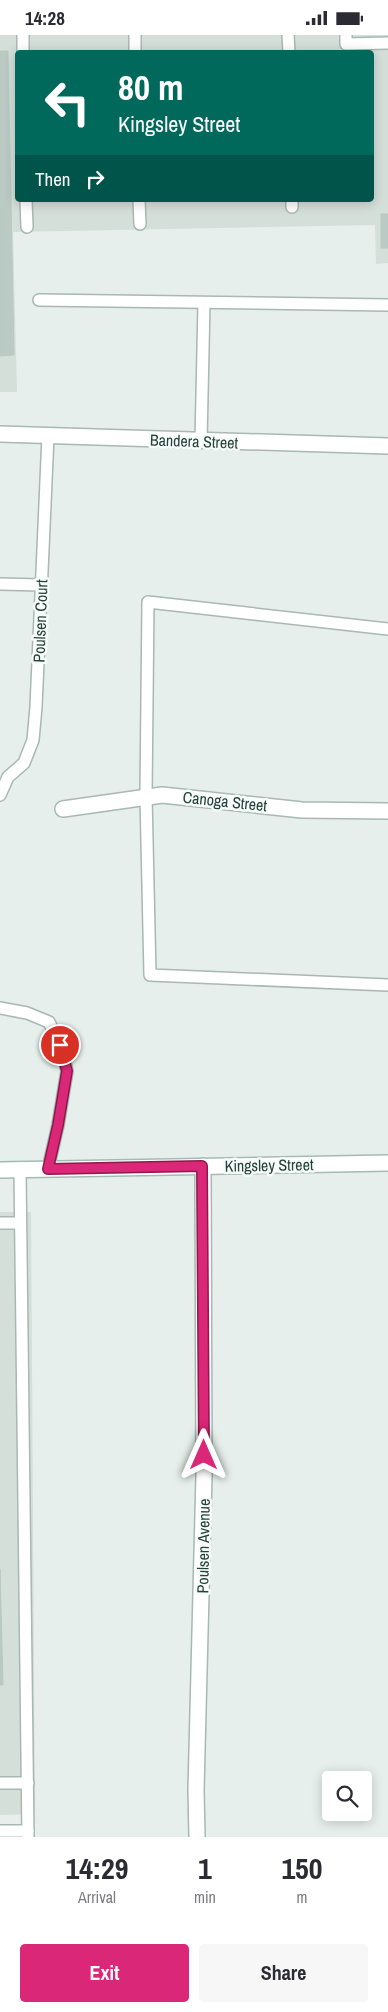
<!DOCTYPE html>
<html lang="en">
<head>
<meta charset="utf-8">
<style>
  :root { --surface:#fff; --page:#f7f7f7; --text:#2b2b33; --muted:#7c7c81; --accent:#db2777 }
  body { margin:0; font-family:"Archivo Narrow",sans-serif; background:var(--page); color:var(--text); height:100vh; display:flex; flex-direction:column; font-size:19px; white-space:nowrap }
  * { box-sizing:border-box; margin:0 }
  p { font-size:16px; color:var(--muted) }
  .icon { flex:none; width:28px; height:28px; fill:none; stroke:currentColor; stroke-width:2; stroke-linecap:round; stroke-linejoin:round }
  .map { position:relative; height:1802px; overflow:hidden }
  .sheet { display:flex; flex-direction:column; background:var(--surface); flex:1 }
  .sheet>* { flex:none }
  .top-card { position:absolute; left:15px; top:15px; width:359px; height:152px; border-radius:5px; box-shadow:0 2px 12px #0003; background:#00695c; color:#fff; overflow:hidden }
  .buttons { position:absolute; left:322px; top:1736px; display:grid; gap:10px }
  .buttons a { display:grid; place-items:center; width:50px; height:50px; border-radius:5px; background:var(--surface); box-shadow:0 2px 12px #0003; font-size:25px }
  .pin { position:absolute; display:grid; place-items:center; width:42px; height:42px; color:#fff; margin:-21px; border:2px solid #fff; border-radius:50%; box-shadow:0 1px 5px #0007 }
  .me { position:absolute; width:55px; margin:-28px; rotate:0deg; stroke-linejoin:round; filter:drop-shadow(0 0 4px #0008) }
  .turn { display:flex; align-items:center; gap:18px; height:105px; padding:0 20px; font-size:22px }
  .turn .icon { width:65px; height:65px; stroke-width:2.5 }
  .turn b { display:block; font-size:35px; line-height:42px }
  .then { display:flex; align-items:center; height:48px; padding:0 20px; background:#0003; gap:10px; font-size:19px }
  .eta { display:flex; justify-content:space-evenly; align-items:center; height:85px; text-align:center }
  .eta b { font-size:30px; font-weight:700; line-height:35px }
  .cta { display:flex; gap:10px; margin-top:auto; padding:10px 20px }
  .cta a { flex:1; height:58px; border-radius:5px; background:var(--accent); color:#fff; font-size:20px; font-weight:700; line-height:58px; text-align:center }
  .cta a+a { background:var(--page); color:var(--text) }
  .status { display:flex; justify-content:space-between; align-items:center; height:35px; padding:0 25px; background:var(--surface); direction:ltr }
  .status svg { height:14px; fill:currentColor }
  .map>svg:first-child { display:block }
</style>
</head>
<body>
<div class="status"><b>14:28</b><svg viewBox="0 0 49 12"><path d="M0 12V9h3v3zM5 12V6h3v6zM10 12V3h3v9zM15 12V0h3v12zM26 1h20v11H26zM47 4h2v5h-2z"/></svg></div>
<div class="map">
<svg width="388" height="1802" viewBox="0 0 388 1802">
  <rect width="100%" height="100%" fill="#e6efeb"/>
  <g fill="#d4dfda" fill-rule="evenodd">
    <path d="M0 0H388V228L376 229 375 190 13 197 17 357H0ZM18 18H371V165H18Z"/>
    <polygon points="0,1177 31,1177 35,1779 0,1780"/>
  </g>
  <g fill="#bbcac4" stroke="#b8c9c2">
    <polygon points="0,16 8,16 14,320 0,321"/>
    <rect x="381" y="179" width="7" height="34"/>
    <polygon points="0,1534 3,1650 0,1650"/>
  </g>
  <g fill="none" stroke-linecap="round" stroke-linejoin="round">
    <g stroke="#a8b8b2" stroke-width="14">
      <g id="service">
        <polyline points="23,0 23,18"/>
        <polyline points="135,0 135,18"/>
        <polyline points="288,0 289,18"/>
        <polyline points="346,0 346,9 388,8"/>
        <polyline points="26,165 27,192"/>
        <polyline points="139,165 140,189"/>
        <polyline points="292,165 292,172"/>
        <polyline points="39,265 388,270"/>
        <polyline points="201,406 204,268"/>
        <polyline points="0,549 42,550"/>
        <polyline points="388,594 148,567 146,761 150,940 388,950"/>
        <polyline points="0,760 8,742 24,728 33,705 36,672 48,401"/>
        <polyline points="0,973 27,978 49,987 62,1014 67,1036 58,1090 48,1134"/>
        <polyline points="20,1135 28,1802"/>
        <polyline points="0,1188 20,1188"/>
        <polyline points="0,1748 28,1748"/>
        <polyline points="0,1796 28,1796"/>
      </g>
    </g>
    <g stroke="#a8b8b2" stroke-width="18">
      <g id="minor">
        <polyline points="0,399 388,411"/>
        <polyline points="63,774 162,760 302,775 388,776"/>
        <polyline points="197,1802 196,1755 204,1440 203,1131"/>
      </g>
    </g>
    <g stroke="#a4bbb3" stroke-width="18">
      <polyline id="secondary" points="0,1135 388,1128"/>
    </g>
    <use href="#service" stroke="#fff" stroke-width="11"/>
    <use href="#minor" stroke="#fff" stroke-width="15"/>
    <use href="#secondary" stroke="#fff" stroke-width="15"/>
  </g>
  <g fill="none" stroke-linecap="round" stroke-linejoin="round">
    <g stroke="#8e194d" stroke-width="12">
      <polyline id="route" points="60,1010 67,1036 58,1090 48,1134 202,1131 204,1420"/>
    </g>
    <use href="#route" stroke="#db2777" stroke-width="9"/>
  </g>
  <g text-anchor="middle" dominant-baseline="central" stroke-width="5" stroke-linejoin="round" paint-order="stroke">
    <g font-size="16" fill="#24423a" stroke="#f7fbf9">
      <text transform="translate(194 406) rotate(2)">Bandera Street</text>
      <text transform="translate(40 586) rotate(-88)">Poulsen Court</text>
      <text transform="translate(225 766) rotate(6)">Canoga Street</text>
      <text transform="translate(269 1130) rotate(-1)">Kingsley Street</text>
      <text transform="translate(203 1511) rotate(-89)">Poulsen Avenue</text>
    </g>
  </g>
</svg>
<div class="buttons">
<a><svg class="icon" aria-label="search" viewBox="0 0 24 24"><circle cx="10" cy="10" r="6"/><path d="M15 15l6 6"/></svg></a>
</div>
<div class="pin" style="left:60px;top:1010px;background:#d93025"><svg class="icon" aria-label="arrive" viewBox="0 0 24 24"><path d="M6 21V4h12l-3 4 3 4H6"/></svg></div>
<svg class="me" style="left:204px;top:1420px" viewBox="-20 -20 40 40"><path d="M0-17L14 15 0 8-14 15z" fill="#db2777" stroke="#fff" stroke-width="4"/></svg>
<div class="top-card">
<div class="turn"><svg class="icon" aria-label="left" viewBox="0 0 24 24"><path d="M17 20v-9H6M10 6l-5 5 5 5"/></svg><div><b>80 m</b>Kingsley Street</div></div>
<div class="then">Then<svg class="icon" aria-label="right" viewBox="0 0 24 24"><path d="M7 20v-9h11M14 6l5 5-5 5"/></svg></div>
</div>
</div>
<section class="sheet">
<div class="eta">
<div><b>14:29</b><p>Arrival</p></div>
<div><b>1</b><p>min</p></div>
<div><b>150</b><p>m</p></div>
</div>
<div class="cta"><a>Exit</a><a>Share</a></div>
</section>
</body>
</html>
